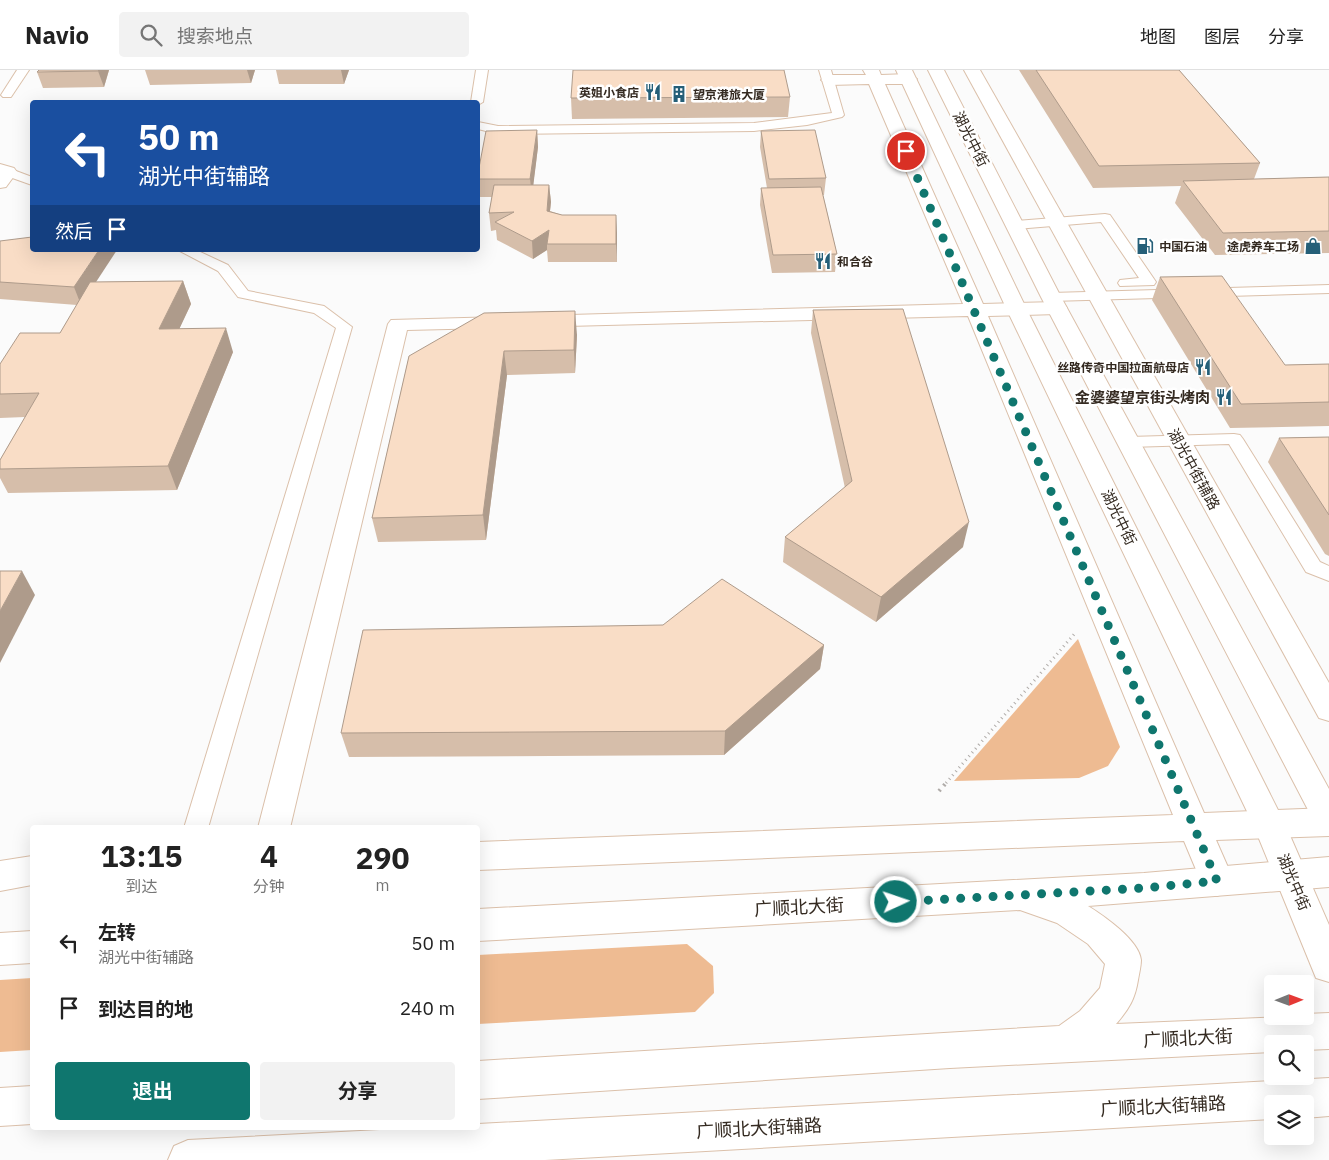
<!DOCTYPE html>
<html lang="zh">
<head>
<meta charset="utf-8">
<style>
  :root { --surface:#fff; --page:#f2f2f2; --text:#222; --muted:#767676; --line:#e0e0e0; --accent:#0f766e }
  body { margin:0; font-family:"IBM Plex Sans","Noto Sans SC",sans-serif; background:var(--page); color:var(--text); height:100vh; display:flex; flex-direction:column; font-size:19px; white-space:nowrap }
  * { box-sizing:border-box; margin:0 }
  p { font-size:16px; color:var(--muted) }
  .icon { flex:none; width:28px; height:28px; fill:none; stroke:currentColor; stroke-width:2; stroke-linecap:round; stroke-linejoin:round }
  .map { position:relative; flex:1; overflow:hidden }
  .side { position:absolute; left:30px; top:755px; width:450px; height:305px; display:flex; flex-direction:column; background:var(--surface); border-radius:5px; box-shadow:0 5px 20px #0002 }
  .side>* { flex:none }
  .guide { position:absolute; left:30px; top:30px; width:450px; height:152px; border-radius:5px; box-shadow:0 5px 20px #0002; background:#1a4fa0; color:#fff; overflow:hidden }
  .needle { width:32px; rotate:89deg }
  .fabs { position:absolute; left:1264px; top:905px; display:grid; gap:10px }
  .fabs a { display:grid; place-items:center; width:50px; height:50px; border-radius:5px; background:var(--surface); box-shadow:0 5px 20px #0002; font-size:25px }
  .pin { position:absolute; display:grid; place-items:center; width:42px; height:42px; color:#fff; margin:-21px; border:2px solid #fff; border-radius:50%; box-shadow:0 1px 5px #0007 }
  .me { position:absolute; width:55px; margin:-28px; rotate:87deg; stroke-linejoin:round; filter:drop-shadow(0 0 4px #0008) }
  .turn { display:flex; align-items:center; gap:18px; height:105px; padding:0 25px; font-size:22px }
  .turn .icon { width:65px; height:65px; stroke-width:2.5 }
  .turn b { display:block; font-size:35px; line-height:42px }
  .then { display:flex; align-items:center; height:48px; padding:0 25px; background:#0003; gap:10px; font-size:19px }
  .eta { display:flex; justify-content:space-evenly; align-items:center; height:85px; text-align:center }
  .eta b { font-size:30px; font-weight:700; line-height:35px }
  .button { display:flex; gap:10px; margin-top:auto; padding:10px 25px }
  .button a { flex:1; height:58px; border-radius:5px; background:var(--accent); color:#fff; font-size:20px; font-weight:700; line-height:58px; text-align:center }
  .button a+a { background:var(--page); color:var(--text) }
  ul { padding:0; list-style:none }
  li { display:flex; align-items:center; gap:15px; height:65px; padding:0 25px }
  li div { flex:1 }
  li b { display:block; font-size:19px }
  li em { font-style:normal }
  header { display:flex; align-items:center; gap:30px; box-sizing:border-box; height:70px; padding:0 25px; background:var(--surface); border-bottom:1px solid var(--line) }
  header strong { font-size:24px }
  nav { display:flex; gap:28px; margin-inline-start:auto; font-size:18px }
  .search { width:350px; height:45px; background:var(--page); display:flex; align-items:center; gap:12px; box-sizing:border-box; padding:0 18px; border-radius:5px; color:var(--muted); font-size:19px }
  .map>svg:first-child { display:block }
</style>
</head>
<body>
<header>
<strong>Navio</strong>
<div class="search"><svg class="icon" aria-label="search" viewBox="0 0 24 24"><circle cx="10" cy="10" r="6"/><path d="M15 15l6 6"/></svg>搜索地点</div>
<nav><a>地图</a><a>图层</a><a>分享</a></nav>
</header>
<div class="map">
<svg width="1329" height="1090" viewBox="0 0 1329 1090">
  <rect width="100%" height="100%" fill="#fbfbfb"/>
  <g fill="#eebb92">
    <polygon points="1078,569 1120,677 1108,696 1079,708 954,711"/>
    <polygon points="687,874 713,896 714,923 695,942 478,954 478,885"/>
    <polygon points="32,908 32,980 0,982 0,910"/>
  </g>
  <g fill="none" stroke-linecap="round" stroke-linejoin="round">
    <g stroke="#dbc0aa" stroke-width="2">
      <g id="service">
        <polygon points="17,0 29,0 11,27 3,27 1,25"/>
        <polygon points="476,0 488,0 483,32 478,35 478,32 471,32"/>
        <polygon points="819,0 831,0 844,45 842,47 807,55 754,61 498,64 478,59 478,52 498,56 754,53 832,43"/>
        <polygon points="8,98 32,107 32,115 4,105 2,102 4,99"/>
        <polygon points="1105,144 1110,145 1154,209 1156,212 1154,215 1120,216 1118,213 1120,210 1139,208 1101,152 1016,159 1009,155 1016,151"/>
        <polygon points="178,180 196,180 228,195 248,221 324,236 352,257 208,758 184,758 336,258 314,243 238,227 218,201"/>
        <polygon points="1329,215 1329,223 1051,231 1044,227 1051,223"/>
        <polygon points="1234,364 1240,365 1243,369 1320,492 1329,496 1329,511 1306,502 1229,374 1129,377 1123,376 1120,372 1123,368 1129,367"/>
      </g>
    </g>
    <g stroke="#dbc0aa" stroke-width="2">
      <g id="minor">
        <polygon points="863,0 879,0 881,5 909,4 917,9 909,14 885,14 983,234 1057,232 1064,234 1067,238 1064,242 1057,244 988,246 1204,743 1329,738 1329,766 1216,770 1234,811 1229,821 1217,826 1205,821 1184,771 478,800 478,772 1173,745 968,246 407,260 290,758 258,758 388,254 391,250 963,234 869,14 829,15 821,10 829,5 866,5"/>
        <polygon points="964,0 980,0 1329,613 1329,651 1319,648"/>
        <polygon points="0,94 14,98 17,102 6,117 0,118"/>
        <polygon points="32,786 32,815 0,821 0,791"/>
        <polygon points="1329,1008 1329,1046 1305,1048 1305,1034 1272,1034 1272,1049 545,1090 168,1090 174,1076 188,1070 418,1058 478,1058 478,1054"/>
      </g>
    </g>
    <g stroke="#dbc0aa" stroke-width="2">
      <g id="secondary">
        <polygon points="896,0 912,0 1027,240 1285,754 1329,855 1329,912 1316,908 1253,754 1007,240"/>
        <polygon points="928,0 944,0 1061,227 1329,719 1329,762 1318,759 1041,227"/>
      </g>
    </g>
    <g stroke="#dbc0aa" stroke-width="2">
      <g id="primary">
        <path d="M1329 787V817L1088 836C1104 846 1139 870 1141 890 1141 896 1139 904 1138 910 1135 929 1129 939 1116 954L1305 946V944L1329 943V979L1305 980V974H1272V982L950 998 478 1029V991L1059 956 1080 941 1100 918 1105 894 1088 874 1057 853 1020 840 478 871V839L1144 803Z"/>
        <polygon points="32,861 32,893 0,895 0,863"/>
        <polygon points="32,1016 32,1054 0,1056 0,1018"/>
      </g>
    </g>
    <polyline stroke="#b0aca9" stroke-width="3" stroke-dasharray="1 4" stroke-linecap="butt" points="946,713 1076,562"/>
    <polyline stroke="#b0aca9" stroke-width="4" stroke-dasharray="2 5" stroke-linecap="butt" points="939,721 947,712"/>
    <use href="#service" fill="#fff" fill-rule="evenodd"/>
    <use href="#minor" fill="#fff" fill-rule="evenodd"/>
    <use href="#secondary" fill="#fff" fill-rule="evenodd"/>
    <use href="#primary" fill="#fff" fill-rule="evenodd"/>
  </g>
  <g fill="#d6beaa">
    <polygon points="39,0 109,0 104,17 43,18 37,2"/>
    <polygon points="145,0 255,0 251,13 150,15"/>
    <polygon points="276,0 349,0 344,14 279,14"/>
    <polygon points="1019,0 1179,0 1260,93 1254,109 1329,107 1329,183 1215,185 1175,133 1181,116 1093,118"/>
    <polygon points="790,27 788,47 572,49 571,28"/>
    <polygon points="537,60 538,77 533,115 549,115 551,132 550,141 562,145 616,145 617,192 548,192 547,180 533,189 497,170 496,160 491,161 489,143 492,127 478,127 478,103"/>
    <polygon points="761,61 826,108 824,125 823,125 837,184 835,202 772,203 760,135 761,118 767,118 760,77"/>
    <polygon points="0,171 96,212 183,211 191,234 179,259 233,282 177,420 8,423 0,408 0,390 25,347 0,348 0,294 60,263 77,235 0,229"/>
    <polygon points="1160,207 1285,295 1329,294 1329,356 1230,358 1152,230"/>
    <polygon points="813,240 963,477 876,552 783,492 785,467 845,418 811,263"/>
    <polygon points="577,265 575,303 507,305 486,470 378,472 372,448 409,286"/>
    <polygon points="1329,367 1329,486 1325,484 1268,392 1279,368"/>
    <polygon points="824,575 820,599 724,685 349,687 341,663"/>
  </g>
  <g fill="#ae9b8b">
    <polygon points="99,0 109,0 104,17 98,1"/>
    <polygon points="247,0 255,0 251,13"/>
    <polygon points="341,0 349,0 344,14"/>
    <polygon points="537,60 538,77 532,126 530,109"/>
    <polygon points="549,115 551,132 548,158 547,141"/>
    <polygon points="616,145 617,163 617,192 616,174"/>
    <polygon points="549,160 547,174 547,180 533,189 532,171"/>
    <polygon points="99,180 117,180 81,235 74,217"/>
    <polygon points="183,211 191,234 168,283 159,259"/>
    <polygon points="575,241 577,265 575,303 574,280"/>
    <polygon points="226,258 233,282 177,420 168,396"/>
    <polygon points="504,281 507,305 486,470 483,445"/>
    <polygon points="969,452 963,477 876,552 881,527"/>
    <polygon points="22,501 35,525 0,593 0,541"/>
    <polygon points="824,575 820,599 724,685 725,661"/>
  </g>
  <g fill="#f9ddc6" stroke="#ae9b8b">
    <polygon points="39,0 99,0 98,1 37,2"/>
    <polygon points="573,0 784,0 790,27 571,28"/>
    <polygon points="1036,0 1179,0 1260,93 1099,96"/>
    <polygon points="537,60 530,109 478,109 478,103 486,61"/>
    <polygon points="815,60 826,108 769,109 761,61"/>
    <polygon points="1329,107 1329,161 1223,163 1183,111"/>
    <polygon points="494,115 549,115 547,141 562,145 616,145 616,174 547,174 549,160 532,171 495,152 514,142 489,143"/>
    <polygon points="821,117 837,184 773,185 761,118"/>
    <polygon points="32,167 32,180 99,180 74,217 0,212 0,171"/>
    <polygon points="1222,206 1285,295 1329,294 1329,332 1241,334 1160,207"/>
    <polygon points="183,211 159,259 226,258 168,396 0,399 0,390 39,323 0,324 0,294 20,263 60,263 90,212"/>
    <polygon points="903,239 969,452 881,527 785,467 852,411 813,240"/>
    <polygon points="575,241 574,280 504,281 483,445 372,448 409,286 484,243"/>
    <polygon points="1329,367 1329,445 1279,368"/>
    <polygon points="0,501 22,501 0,541"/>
    <polygon points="722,509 824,575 725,661 341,663 363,560 663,555"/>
  </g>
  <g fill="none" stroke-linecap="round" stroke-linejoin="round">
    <polyline stroke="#0f766e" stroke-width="9" stroke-dasharray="0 16.2" points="896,832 1144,818 1217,811 906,81"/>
  </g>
  <defs>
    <g id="restaurant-bare" transform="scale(1.35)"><path d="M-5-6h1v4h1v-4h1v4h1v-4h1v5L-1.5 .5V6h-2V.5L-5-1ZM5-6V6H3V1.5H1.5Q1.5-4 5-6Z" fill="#255f78" stroke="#fff" stroke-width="2.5" paint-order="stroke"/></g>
    <g id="building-bare" transform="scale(1.35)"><path d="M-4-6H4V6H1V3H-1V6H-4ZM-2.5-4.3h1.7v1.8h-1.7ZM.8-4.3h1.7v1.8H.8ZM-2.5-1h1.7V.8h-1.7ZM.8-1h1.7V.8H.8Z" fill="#255f78" stroke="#fff" stroke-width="2.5" paint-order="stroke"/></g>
    <g id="fuel-bare" transform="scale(1.35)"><path d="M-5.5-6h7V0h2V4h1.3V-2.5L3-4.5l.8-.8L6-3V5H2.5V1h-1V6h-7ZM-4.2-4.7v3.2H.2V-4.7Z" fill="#255f78" stroke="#fff" stroke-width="2.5" paint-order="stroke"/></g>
    <g id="shop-bare" transform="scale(1.35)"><path d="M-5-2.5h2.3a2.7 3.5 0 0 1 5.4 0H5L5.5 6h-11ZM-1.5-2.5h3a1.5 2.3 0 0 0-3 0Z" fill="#255f78" stroke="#fff" stroke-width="2.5" paint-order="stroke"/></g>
  </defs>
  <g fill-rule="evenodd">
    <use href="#restaurant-bare" x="653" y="22"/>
    <use href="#building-bare" x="679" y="24"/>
    <use href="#fuel-bare" x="1145" y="176"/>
    <use href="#shop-bare" x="1313" y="176"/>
    <use href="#restaurant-bare" x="823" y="191"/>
    <use href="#restaurant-bare" x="1203" y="297"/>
    <use href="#restaurant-bare" x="1224" y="327"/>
  </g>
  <g text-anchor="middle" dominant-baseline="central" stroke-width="5" stroke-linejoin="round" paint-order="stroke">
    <g font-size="12" font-weight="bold" fill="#342a21" stroke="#fff" text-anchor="end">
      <text x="639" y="22">英姐小食店</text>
      <text x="693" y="24" text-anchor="start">望京港旅大厦</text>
      <text x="1159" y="176" text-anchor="start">中国石油</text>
      <text x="1299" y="176">途虎养车工场</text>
      <text x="837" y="191" text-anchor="start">和合谷</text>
      <text x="1189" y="297">丝路传奇中国拉面航母店</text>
    </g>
    <g font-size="15" fill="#342a21" stroke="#fff">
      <text transform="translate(971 69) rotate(63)">湖光中街</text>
      <text transform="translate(1194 399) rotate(61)">湖光中街辅路</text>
      <text transform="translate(1119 447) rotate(64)">湖光中街</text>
      <text transform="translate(1294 812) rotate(67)">湖光中街</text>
    </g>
    <g font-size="15" font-weight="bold" fill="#342a21" stroke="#fff" text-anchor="end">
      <text x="1210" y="327">金婆婆望京街头烤肉</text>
    </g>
    <g font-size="18" fill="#342a21" stroke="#fff">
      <text transform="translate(799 837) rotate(-3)">广顺北大街</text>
      <text transform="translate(1188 968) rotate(-3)">广顺北大街</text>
      <text transform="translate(1163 1036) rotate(-3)">广顺北大街辅路</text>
      <text transform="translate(759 1058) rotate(-3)">广顺北大街辅路</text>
    </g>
  </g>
</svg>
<div class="fabs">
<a><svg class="needle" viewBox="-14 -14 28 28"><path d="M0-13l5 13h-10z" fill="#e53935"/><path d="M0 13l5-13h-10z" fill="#767676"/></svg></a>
<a><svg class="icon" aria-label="search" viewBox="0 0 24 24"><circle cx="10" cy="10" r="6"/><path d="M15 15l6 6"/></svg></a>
<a><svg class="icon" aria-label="layers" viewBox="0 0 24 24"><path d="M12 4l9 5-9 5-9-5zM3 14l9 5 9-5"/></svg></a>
</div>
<div class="pin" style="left:906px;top:81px;background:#d93025"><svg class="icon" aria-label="arrive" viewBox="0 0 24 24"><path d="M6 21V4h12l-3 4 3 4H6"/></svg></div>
<svg class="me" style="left:896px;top:832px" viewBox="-20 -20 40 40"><circle r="17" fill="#0f766e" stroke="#fff" stroke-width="3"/><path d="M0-11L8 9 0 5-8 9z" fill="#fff"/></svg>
<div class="guide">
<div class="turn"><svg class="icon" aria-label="left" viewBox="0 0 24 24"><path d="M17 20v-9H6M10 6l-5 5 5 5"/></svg><div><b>50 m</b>湖光中街辅路</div></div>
<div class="then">然后<svg class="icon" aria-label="arrive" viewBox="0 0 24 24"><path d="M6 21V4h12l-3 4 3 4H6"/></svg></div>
</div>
<section class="side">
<div class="eta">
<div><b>13:15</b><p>到达</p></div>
<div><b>4</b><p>分钟</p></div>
<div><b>290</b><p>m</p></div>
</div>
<ul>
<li><svg class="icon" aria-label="left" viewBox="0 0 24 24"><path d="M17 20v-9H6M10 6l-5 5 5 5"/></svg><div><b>左转</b><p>湖光中街辅路</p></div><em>50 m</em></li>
<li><svg class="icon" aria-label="arrive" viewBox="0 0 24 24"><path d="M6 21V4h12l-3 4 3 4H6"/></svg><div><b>到达目的地</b></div><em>240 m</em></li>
</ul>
<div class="button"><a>退出</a><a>分享</a></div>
</section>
</div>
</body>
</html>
